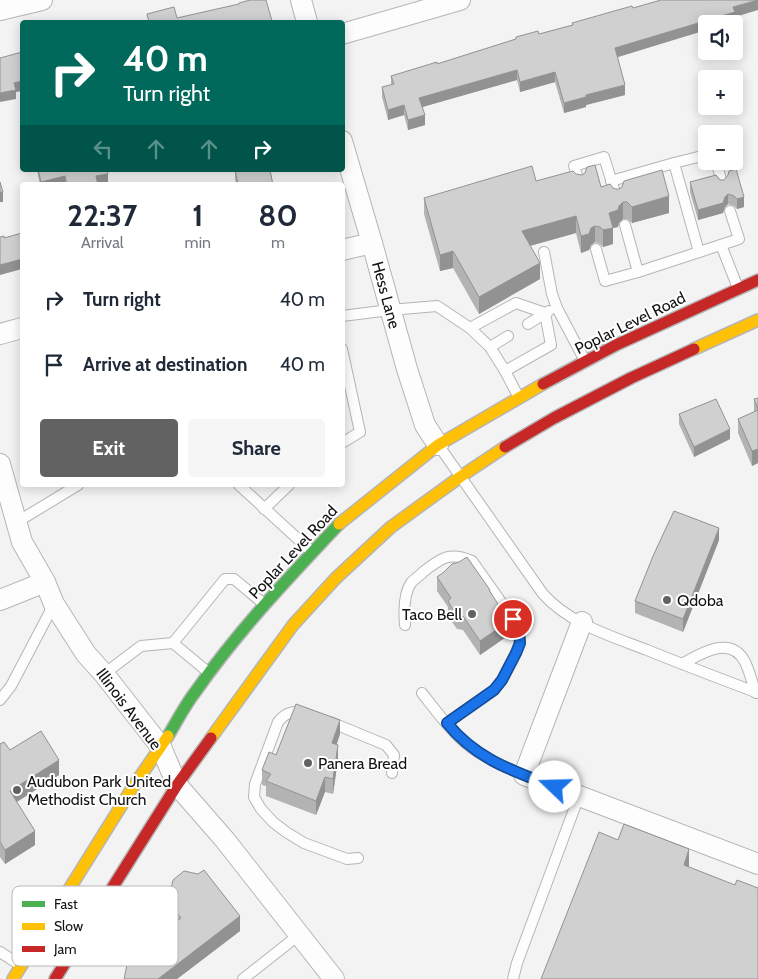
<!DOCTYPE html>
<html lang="en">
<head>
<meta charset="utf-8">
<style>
  :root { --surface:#fff; --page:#f6f6f7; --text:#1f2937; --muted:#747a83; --accent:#626263 }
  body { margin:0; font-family:Cabin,sans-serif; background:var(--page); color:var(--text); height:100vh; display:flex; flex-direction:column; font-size:19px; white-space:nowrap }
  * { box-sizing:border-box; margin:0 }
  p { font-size:16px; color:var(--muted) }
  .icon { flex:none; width:28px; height:28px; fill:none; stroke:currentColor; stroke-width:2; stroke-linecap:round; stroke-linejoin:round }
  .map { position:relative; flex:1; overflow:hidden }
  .side { position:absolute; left:20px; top:182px; width:325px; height:305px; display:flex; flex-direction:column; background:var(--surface); border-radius:5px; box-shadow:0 2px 12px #0003 }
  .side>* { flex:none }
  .hud { position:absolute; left:20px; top:20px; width:325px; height:152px; border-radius:5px; box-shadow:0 2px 12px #0003; background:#00695c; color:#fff; overflow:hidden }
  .controls { position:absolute; left:698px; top:15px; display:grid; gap:10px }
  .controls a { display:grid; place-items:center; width:45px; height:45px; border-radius:5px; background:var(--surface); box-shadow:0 2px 12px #0003; font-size:25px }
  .pin { position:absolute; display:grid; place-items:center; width:42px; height:42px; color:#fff; margin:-21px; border:2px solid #fff; border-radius:50%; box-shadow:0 1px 5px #0007 }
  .me { position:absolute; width:55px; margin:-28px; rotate:291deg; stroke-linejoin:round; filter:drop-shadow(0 0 4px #0008) }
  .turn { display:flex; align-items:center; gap:18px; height:105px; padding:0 20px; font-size:22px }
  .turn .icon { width:65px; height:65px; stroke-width:2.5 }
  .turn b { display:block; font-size:35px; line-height:42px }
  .lanes { display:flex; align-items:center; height:48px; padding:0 20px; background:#0003; justify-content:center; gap:25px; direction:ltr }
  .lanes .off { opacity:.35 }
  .eta { display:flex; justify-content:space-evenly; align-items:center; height:85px; text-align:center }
  .eta b { font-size:30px; font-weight:700; line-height:35px }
  .cta { display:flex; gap:10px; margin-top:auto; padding:10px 20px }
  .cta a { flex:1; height:58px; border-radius:5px; background:var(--accent); color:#fff; font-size:20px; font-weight:700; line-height:58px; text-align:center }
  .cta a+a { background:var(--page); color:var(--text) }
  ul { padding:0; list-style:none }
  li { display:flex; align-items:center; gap:15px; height:65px; padding:0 20px }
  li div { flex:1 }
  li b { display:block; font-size:19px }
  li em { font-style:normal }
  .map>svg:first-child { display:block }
</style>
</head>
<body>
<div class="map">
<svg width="758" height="979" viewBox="0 0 758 979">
  <rect width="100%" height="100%" fill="#f3f3f3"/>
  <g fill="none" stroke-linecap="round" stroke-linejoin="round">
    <g stroke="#b5b5b5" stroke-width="12">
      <g id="lane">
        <polyline points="716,161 722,183"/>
        <polyline points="674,163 706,155"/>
        <polyline points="611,181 674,163 699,252"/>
        <polyline points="580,185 574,166 604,157 617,199"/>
        <polyline points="625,225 638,272"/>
        <polyline points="721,245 738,288"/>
        <polyline points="596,249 605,281 638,272 739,239 730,211"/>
        <polyline points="544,252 552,294 557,308 585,361"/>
        <polyline points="342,316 390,310 437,306 470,328 490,347 505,371 518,396"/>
        <polyline points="528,324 549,311"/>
        <polyline points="470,328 516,303 545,313 551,345 505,371"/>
        <polyline points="490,347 508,336"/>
        <polyline points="342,349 360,432 342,443"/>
        <path d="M439 446 543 594C570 624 611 636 647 650 684 665 721 679 758 693"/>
        <polyline points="239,485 311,551"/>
        <polyline points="264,509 289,485"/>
        <polyline points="17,522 78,485"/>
        <path d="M405 625C404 613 404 593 411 583 414 579 420 576 423 572 441 558 450 551 472 561L513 619 519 632 520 643 516 653 502 680 494 690 447 723"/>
        <path d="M682 664C700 654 731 634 745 662 750 672 752 683 756 693"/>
        <polyline points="208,672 173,643 225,579 234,579 264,604"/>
        <polyline points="104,674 141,646 173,643"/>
        <path d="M422 693C433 707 444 722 457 735 475 754 500 765 524 775"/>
        <polyline points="0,700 11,686 54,604"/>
        <path d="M307 714C294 710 286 712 278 722L255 784 254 797 261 809 273 822 286 832 304 843 347 859 358 858"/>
        <polyline points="330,722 386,745 394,755 392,773"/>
        <polyline points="0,952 20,965"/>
        <polyline points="243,979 300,934"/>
        <polyline points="513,979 517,963 579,796"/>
      </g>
    </g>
    <g stroke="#b5b5b5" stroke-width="22">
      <g id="street">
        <polyline points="301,0 307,22"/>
        <polyline points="0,10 42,0"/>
        <polyline points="342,34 460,0"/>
        <polyline points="342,141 372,243 407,369 425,425 438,445"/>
        <polyline points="342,250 372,243"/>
        <polyline points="0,334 22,328"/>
        <polyline points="0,464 22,542 45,582 54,604 86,654 104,674 161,747 177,785 225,840 334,979"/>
        <polyline points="0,600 45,582"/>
        <polyline points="582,622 524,775 758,864"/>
      </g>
    </g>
    <g stroke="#b5b5b5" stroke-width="14">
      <path id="fast" d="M168 736C177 721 185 705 196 691 238 631 289 577 339 524"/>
    </g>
    <g stroke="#b5b5b5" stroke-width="14">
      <g id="slow">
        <polyline points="694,349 758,320"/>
        <polyline points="339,524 438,445 543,384"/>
        <polyline points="211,738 293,625 336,578 391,527 460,477 505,447"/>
        <polyline points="13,979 133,787 168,736"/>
      </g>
    </g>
    <g stroke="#b5b5b5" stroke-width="14">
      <g id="jam">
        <polyline points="543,384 616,345 758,280"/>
        <polyline points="505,447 554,418 631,378 694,349"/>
        <polyline points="55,979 177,785 211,738"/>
      </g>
    </g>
    <use href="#lane" stroke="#fdfdfd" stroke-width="10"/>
    <use href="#street" stroke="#fdfdfd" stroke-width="20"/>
    <use href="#fast" stroke="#4caf50" stroke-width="11"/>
    <use href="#slow" stroke="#ffc107" stroke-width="11"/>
    <use href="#jam" stroke="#c62828" stroke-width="11"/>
  </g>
  <g fill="#b3b3b3">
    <polygon points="633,8 735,17 735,22 728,24 706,24 706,30 617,57 625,95 586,105 586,107 564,113 555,82 520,92 517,80 422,107 425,125 408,130 404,115 388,120 382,97 382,87 391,85 391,76 437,64 516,39 516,37 539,34 572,25 572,23"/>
    <polygon points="37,170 107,170 108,183 100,185 40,185"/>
    <polygon points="235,170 273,185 236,184 235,179"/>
    <polygon points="576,174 601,187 613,188 669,213 632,223 627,219 623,219 619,223 618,227 613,228 613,244 603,247 600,244 595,242 591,245 589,250 581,253 576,233 530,246 540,279 479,314 453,268 440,271 424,214 424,198 536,181"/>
    <polygon points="716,175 744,207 737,209 734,206 728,204 725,207 723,213 698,220 690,192 690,182"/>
    <polygon points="758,398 758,463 752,466 738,433 738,419 754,412 754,399"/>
    <polygon points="679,414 730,439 694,457 679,424"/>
    <polygon points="719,540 683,632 635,613 635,601"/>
    <polygon points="437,577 490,592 509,635 480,655 463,630 457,629 452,622 448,615 448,607 437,591"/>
    <polygon points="340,734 337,744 338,759 333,794 325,792 316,815 266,796 266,786 262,785 262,770 276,755"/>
    <polygon points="0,744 10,750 59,775 17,802 35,845 5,864 0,857"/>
    <polygon points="168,901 240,931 177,979 124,979 141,954 141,949 174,924 168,916"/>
  </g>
  <g fill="#929292">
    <polygon points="758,0 758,10 735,17 735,22 728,24 706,24 706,30 615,58 615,48 733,7"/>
    <polygon points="517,70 517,80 419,108 419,98"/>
    <polygon points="555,72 555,82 520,92 520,82"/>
    <polygon points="22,81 22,91 16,92 16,99 0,102 0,93 14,83"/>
    <polygon points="625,85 625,95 586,105 586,107 564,113 564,103 586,95"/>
    <polygon points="404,105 404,115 388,120 388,110"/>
    <polygon points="425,115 425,125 408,130 408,120"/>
    <polygon points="108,174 108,183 96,185 96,176"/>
    <polygon points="65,176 65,185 41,185 41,182"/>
    <rect x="0" y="192" width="3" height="10"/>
    <polygon points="728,194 728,204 725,207 723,213 698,220 698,210"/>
    <polygon points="669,196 669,213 632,223 632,207"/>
    <polygon points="744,197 744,207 737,209 737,199"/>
    <polygon points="623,202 623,219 619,223 618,227 613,228 613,244 603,247 603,230 609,213 619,206"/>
    <polygon points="576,216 576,233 522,248 522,231"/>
    <polygon points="595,226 595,242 591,245 589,250 581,253 581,236"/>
    <polygon points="453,251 453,268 440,271 440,255"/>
    <polygon points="22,259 22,269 0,275 0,265"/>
    <polygon points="540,263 540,279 479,314 479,297"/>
    <polygon points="730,429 730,439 694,457 694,447"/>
    <polygon points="758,449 758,463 752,466 752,451"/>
    <polygon points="719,528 719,540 683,632 683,619"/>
    <polygon points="509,621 509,635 480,655 480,641"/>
    <polygon points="340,720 340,734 332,757 332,743"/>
    <polygon points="338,745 338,759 333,794 333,779"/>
    <polygon points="59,760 59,775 10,806 10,791"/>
    <polygon points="325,777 325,792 316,815 316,801"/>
    <polygon points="35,831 35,845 5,864 5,850"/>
    <polygon points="689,849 689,868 684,865"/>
    <polygon points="240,916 240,931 177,979 158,979"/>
  </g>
  <g fill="#d0d0d0" stroke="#929292">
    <polygon points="250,0 266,0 272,21 266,22 146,22 149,22 147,14 174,7 177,18 239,4 239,3"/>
    <polygon points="661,0 758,0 733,7 735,12 615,48 625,85 586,95 586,97 564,103 555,72 520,82 517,70 419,98 425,115 408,120 404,105 388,110 382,87 394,84 391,76 437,62 437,64 516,39 516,37 538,31 539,34 573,25 572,23 632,6 633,8"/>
    <polygon points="22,52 22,81 14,83 16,90 0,93 0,58"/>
    <polygon points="595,165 601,187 610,184 613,188 616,189 619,189 622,187 624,181 662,170 669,196 632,207 627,202 623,202 619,206 618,210 609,213 613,228 603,230 600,227 595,226 591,228 589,234 581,236 576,216 522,231 540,263 479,297 453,251 440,255 424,198 532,166 536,181 573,171 576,174 582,175 585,173 587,167"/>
    <polygon points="736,169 744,197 737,199 734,196 728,194 725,197 723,203 698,210 690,182 716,175 720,180 724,180 728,175 729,171"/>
    <polygon points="38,170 107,170 108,174 96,176 98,185 67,185 65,176 41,182"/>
    <polygon points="235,170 270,170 273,185 232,185 238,184"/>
    <polygon points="0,182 3,192 0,192"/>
    <polygon points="22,233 22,259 0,265 0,237 4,236 4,238"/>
    <polygon points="758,398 758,409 754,399"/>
    <polygon points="716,399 730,429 694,447 679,414"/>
    <polygon points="758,410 758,449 752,451 738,419"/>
    <polygon points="674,511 719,528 683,619 635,601 653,556"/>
    <polygon points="467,557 490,590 489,590 509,621 480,641 463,616 457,614 452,608 448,601 451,598 437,577 444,572 452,564 459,562"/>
    <polygon points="296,704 340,720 332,743 338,745 333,779 325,777 316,801 266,781 271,774 262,770 269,752 276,755"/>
    <polygon points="41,731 59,760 10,791 35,831 5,850 0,842 0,744 4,742 10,750"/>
    <polygon points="624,824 689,849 684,865 735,885 737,880 758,888 758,979 541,979 599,832 618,840"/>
    <polygon points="204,870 240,916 158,979 124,979 127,965 143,952 141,949 181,918 168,901 173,880 184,871 198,874"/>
  </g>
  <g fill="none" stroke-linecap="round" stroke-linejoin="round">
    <g stroke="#114b97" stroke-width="12">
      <path id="route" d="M513 619 519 632 520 643 516 653 502 680 494 690 447 723C476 759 513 771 555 787"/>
    </g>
    <use href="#route" stroke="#1a73e8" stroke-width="9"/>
  </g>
  <g fill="#626263" stroke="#fff" stroke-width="2">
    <circle cx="667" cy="600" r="5"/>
    <circle cx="472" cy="614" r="5"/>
    <circle cx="308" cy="763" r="5"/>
    <circle cx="17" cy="790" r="5"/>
  </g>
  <g text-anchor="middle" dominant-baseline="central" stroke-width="4" stroke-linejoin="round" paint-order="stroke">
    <g font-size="16" fill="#141415" stroke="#fff">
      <text transform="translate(386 295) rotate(75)">Hess Lane</text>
      <text transform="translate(630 323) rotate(-26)">Poplar Level Road</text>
      <text transform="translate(293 552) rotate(-47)">Poplar Level Road</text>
      <text transform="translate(129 709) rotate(53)">Illinois Avenue</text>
    </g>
    <g font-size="16" fill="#141415" stroke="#fff" text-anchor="start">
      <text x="677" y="600">Qdoba</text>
      <text x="462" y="614" text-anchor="end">Taco Bell</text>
      <text x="318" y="763">Panera Bread</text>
      <text x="27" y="781">Audubon Park United<tspan x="27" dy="18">Methodist Church</tspan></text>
    </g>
  </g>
  <rect x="12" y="886" width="166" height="80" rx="8" fill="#fff" stroke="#b8b8b9" stroke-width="1"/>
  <rect x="22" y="901" width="23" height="6" fill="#4caf50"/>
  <rect x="22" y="923" width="23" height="7" fill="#ffc107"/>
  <rect x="22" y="946" width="23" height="6" fill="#c62828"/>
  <g font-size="14" fill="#141415">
    <text x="54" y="909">Fast</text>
    <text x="54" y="931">Slow</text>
    <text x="54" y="954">Jam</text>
  </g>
</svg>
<div class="controls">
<a><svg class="icon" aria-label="sound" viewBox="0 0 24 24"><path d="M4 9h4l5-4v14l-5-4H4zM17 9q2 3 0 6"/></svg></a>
<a>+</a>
<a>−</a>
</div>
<div class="pin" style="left:513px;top:619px;background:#d93025"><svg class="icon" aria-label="arrive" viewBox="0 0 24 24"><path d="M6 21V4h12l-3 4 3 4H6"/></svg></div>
<svg class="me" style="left:555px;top:787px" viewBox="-20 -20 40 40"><circle r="19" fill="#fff"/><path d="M0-13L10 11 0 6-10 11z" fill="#1a73e8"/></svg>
<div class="hud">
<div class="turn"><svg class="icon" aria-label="right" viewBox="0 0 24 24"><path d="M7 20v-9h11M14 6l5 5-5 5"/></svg><div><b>40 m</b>Turn right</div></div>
<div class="lanes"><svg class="icon off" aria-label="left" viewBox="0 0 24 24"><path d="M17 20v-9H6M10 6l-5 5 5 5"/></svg><svg class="icon off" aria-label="ahead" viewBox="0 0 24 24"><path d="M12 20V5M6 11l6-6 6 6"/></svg><svg class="icon off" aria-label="ahead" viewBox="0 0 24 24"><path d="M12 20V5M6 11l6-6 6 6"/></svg><svg class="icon" aria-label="right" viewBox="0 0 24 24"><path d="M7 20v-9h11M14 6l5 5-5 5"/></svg></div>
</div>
<section class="side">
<div class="eta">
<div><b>22:37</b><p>Arrival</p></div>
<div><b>1</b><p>min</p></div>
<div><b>80</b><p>m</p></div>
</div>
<ul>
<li><svg class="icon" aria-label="right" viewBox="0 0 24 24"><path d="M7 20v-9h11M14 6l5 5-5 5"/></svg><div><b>Turn right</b></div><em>40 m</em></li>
<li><svg class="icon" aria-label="arrive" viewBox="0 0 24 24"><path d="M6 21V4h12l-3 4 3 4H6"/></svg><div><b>Arrive at destination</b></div><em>40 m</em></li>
</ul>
<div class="cta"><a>Exit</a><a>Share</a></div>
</section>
</div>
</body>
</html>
